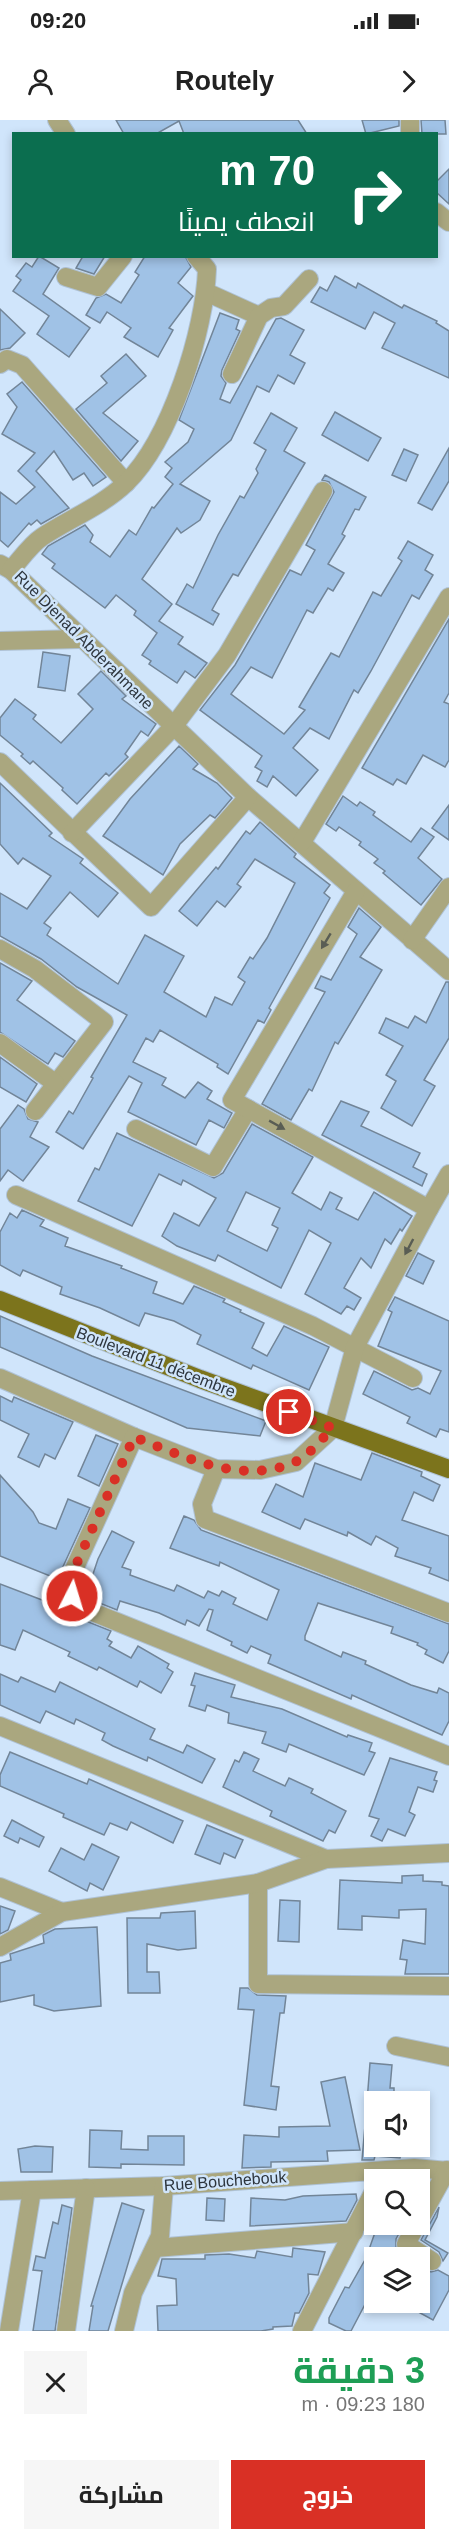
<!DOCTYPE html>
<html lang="ar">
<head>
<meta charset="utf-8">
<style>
  :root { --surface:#fff; --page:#f6f6f6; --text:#222; --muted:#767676; --accent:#d93025 }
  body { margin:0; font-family:Helvetica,Cairo,sans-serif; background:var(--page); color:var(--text); direction:rtl; height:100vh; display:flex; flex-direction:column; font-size:22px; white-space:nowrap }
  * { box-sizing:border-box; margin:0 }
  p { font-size:20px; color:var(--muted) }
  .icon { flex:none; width:33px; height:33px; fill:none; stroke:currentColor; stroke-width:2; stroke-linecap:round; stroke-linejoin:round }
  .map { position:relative; height:2211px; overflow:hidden; direction:ltr }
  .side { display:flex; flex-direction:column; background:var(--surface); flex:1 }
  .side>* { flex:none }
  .hud { position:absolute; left:12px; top:12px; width:426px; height:126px; border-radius:0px; box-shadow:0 3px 9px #0003; direction:rtl; background:#0b6e4f; color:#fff; overflow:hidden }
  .controls { position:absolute; left:364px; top:1971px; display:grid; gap:12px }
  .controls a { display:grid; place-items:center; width:66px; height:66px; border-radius:0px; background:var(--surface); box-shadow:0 3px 9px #0003; font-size:30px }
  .pin { position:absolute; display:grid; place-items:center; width:51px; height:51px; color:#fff; margin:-26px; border:3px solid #fff; border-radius:50%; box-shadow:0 2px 6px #0007 }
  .me { position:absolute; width:66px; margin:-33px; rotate:5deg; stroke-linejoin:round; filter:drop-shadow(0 0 4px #0008) }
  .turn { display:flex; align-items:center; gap:21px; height:126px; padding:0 24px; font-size:27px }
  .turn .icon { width:78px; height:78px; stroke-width:2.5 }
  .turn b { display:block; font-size:42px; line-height:51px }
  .round { display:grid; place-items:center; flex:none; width:63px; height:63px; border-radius:0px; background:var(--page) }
  .overview { display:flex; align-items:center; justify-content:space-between; height:102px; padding:0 24px }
  h1 { font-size:36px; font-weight:700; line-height:45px; color:#1e9e55 }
  .button { display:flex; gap:12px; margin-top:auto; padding:12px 24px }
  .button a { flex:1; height:69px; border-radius:0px; background:var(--accent); color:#fff; font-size:24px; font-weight:700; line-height:69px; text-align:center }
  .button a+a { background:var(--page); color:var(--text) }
  .status { display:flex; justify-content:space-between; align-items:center; height:42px; padding:0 30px; background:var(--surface); direction:ltr }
  .status svg { height:16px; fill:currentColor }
  header { display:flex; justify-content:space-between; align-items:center; height:78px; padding:0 24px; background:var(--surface); font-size:27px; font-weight:700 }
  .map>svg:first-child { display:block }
</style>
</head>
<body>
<div class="status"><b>09:20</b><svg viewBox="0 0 49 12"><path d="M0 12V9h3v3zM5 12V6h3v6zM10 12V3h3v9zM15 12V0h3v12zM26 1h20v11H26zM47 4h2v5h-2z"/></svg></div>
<header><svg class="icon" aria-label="forward" viewBox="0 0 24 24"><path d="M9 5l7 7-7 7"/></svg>Routely<svg class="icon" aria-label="person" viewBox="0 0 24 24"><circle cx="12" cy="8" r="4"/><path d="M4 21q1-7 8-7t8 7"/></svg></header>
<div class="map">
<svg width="449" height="2211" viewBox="0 0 449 2211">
  <rect width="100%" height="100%" fill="#d0e5fb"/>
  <g fill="#a0c2e6" stroke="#728598" stroke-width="1.5" fill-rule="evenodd">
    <polygon points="116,0 298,0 307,14 184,14 179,1 156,14 124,14"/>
    <polygon points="362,0 399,0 399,6 366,14"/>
    <polygon points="421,0 445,0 446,14 422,14"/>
    <polygon points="449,49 449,84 436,72 436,62"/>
    <polygon points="39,136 59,148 43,174 90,208 69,237 37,214 49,196 13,171 21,160 16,156 26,143 32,147"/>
    <polygon points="83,136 105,136 94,154 76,148"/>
    <polygon points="145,136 185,136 191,147 178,163 193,176 169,208 173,210 158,237 124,217 131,208 107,192 100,203 86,195 96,178 106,174 121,183 139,155 135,152"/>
    <polygon points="335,156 356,168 358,163 402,188 404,185 437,201 436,203 449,211 449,258 382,228 395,203 374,192 365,209 311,182 320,167 327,171"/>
    <polygon points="0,189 25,213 10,228 0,230"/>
    <polygon points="220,193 239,200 236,209 240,211 222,250 221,256 226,263 220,279 230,283 276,199 281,198 304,210 290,235 305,243 294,264 278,255 269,272 257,266 231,320 180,364 210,381 200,400 181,413 177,408 142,459 172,484 159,501 183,517 178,524 207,543 195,558 185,551 177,563 149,544 151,541 142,535 157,513 134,495 136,491 116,475 105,488 52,448 55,444 42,434 48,426 85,405 93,415 90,422 110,437 129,410 136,415 152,387 154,388 173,364 165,357 172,348 165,342 188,322 194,309 179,300"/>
    <polygon points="126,234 146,256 103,293 138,321 121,341 76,289 107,263 101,256"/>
    <polygon points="22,262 106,357 93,366 84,353 73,360 54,331 36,351 69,388 41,404 37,400 31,405 29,403 8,427 0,420 0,372 16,384 35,367 18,351 35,333 2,314 17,287 7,274"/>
    <polygon points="335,292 381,318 368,341 322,315"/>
    <polygon points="271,293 297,308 284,331 305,343 238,456 233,454 218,479 212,490 219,494 213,505 176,484 187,464 193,468 218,415 240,376 244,378 258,353 256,349 266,330 254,323"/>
    <polygon points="449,328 449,361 432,390 418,383"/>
    <polygon points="404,329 418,335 406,361 392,355"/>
    <polygon points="325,355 366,377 359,390 355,389 342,414 345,416 328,444 344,453 333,471 328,468 313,493 307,490 272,558 251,547 231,574 284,614 305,590 299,587 331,533 339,537 373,472 381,476 402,441 398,438 408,421 433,435 425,450 433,455 419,479 412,475 371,551 358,573 354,570 329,619 310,608 293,628 318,650 296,676 273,656 267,667 257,661 262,651 255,647 262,636 200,590 235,545 290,450 301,455 315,430 306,425 334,372 329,362 322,360"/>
    <polygon points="449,499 449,573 444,582 449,584 449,640 445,647 423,635 406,664 397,659 393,665 362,648"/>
    <polygon points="43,532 70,536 65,571 38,567"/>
    <polygon points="101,551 126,576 122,579 156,604 148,616 141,611 125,634 128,637 109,656 106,653 77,684 62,670 63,668 33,641 30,644 21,636 23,634 0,615 0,598 15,579 36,595 33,599 61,623 93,589 78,574"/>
    <polygon points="179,626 198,644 193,649 217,663 232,678 215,698 210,695 180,724 163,755 103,716 130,679"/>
    <polygon points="0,663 52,713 49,716 83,739 80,743 118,773 98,797 70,772 44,803 51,808 47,815 118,864 145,815 184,836 164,872 206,897 215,877 232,885 245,862 238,857 250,837 253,839 267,818 295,763 255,739 237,764 241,767 225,787 217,781 197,806 179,791 216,747 218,749 246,711 250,714 260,702 296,734 294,737 330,765 324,773 330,778 269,888 271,890 264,903 258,900 228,954 217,947 218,944 160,910 153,922 146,918 133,942 166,958 162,965 185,978 198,962 212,971 207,979 232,993 224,1008 209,1000 196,1025 128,992 142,963 129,956 83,1029 56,1012 69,991 73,994 93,958 91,957 127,895 77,867 41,839 0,816 0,773 27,789 51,756 23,738 18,744 0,724"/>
    <polygon points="343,676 357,686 360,682 375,692 373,695 411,722 421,708 434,717 418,738 442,759 421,785 383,753 385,751 374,743 378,739 359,725 361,722 339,707 336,711 326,704"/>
    <polygon points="449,685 449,720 432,708"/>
    <polygon points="359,788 381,807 360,837 382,850 338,924 335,922 312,971 309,969 291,1000 262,984 325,872 315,868 321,856 331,860 357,814 348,807"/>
    <polygon points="0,843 32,861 17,880 75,921 63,937 55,933 48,944 0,912"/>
    <polygon points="446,862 449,862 449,918 424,960 435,966 412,1006 381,988 396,961 386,955 403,926 379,913 386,898 408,908 415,896 426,903"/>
    <polygon points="0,937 37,964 26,982 0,967"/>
    <polygon points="341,981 369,992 361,1006 420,1033 413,1047 427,1054 422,1066 322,1015"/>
    <polygon points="18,985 24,989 28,999 38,1002 30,1017 49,1027 23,1061 8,1050 0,1061 0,1009"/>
    <path d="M252 1004 313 1037 292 1073 321 1090 330 1072 342 1078 336 1089 358 1100 374 1072 412 1096 402 1111 400 1109 391 1124 385 1119 371 1148 361 1138 344 1168 361 1178 354 1190 347 1186 341 1194 305 1174 331 1123 309 1110 281 1168 218 1135 215 1141 177 1126 162 1116 174 1093 199 1106 216 1078 183 1060 181 1065 159 1054 132 1106 78 1081 95 1048 99 1050 117 1013 214 1058 223 1053ZM246 1072 280 1088 272 1105 278 1108 267 1131 227 1111Z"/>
    <polygon points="22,1090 44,1100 40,1106 68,1118 65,1126 122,1146 121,1148 157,1162 153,1173 183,1184 194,1166 225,1179 223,1182 241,1190 240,1192 264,1203 252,1228 267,1236 284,1206 329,1227 309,1270 253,1245 251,1249 197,1224 201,1215 174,1201 145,1193 139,1206 100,1188 60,1174 62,1167 23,1150 20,1156 0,1145 0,1112 10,1093 17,1098"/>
    <polygon points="418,1133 434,1141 423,1164 406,1156"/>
    <polygon points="395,1177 449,1201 449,1312 440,1309 436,1317 407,1303 410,1297 363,1274 374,1251 412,1270 418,1268 430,1274 441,1251 378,1226 392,1192 388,1190"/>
    <polygon points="0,1196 92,1236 266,1301 260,1316 187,1308 0,1227"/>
    <polygon points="0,1276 12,1282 14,1277 73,1302 55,1339 45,1334 39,1347 18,1337 29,1314 0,1300"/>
    <polygon points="96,1315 118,1324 99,1366 78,1356"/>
    <polygon points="372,1333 422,1352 421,1356 440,1365 433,1381 414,1372 402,1400 449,1416 449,1461 429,1453 431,1448 395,1436 398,1428 376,1416 371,1425 348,1412 347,1416 305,1399 300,1409 262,1392 276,1364 303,1377 315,1343 361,1360"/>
    <polygon points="0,1355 33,1392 39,1403 56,1409 68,1379 90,1388 61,1451 60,1460 0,1436"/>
    <polygon points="184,1396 194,1400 201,1410 449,1504 449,1531 443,1543 425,1534 427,1530 417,1525 418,1523 391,1513 393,1507 318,1483 305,1516 305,1520 341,1537 343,1532 366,1541 365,1544 411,1565 437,1573 439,1568 449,1573 449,1601 442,1615 352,1575 351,1579 268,1543 271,1535 251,1526 247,1533 231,1525 232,1522 207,1510 213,1490 209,1489 199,1506 187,1500 185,1505 159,1493 120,1481 117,1490 87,1478 86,1475 98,1439 112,1411 134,1422 122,1447 131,1450 130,1455 174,1471 177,1465 204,1478 208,1471 219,1476 222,1471 236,1478 233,1484 267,1500 279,1470 220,1442 219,1446 170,1428"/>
    <polygon points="0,1464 63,1488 76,1497 111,1511 107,1519 112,1522 109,1526 131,1538 138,1526 169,1544 167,1548 173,1552 161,1573 140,1561 137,1567 99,1547 97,1550 68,1536 70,1532 23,1510 15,1530 0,1525"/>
    <polygon points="195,1553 235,1565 231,1577 282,1589 347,1617 348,1615 372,1623 369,1631 375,1633 364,1655 289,1624 286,1632 262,1623 266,1612 228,1603 229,1593 207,1585 205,1591 189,1586 195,1566 191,1565"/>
    <polygon points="0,1554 18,1562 21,1557 55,1572 60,1562 155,1609 150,1619 183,1633 187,1625 215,1639 202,1663 148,1637 147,1641 113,1626 102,1620 105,1613 76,1599 74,1604 46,1591 40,1603 0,1585"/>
    <polygon points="10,1632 87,1664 89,1659 183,1701 173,1723 131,1702 127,1710 110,1703 104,1715 63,1697 64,1694 0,1666 0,1655"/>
    <polygon points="244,1632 259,1639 253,1651 285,1666 289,1658 313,1669 311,1673 346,1691 335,1713 329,1710 323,1721 270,1696 272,1691 223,1667 235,1640 239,1642"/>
    <polygon points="390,1638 437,1652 434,1660 437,1661 433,1672 418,1667 409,1692 415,1695 405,1716 388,1709 382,1721 371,1716 379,1699 369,1696"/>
    <polygon points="12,1700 44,1717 39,1727 20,1718 18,1723 4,1716"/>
    <polygon points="207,1705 243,1720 235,1738 224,1733 220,1744 195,1734"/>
    <polygon points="92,1724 119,1737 103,1770 90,1763 87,1771 49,1751 61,1728 84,1740"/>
    <polygon points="423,1755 423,1761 442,1762 442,1765 449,1766 449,1854 405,1854 407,1840 400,1839 403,1820 425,1824 426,1789 399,1790 399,1798 362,1796 362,1810 338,1809 340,1760 402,1763 402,1756"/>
    <polygon points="280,1780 300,1781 299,1822 278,1821"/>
    <polygon points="0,1786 15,1791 8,1810 0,1814"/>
    <polygon points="195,1791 196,1828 178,1830 147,1824 147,1852 159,1852 160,1873 128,1873 127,1798 160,1798 161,1793"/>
    <polygon points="97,1807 101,1886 54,1891 34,1885 34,1875 0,1882 0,1843 11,1840 10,1834 44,1823 43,1815 55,1809"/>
    <polygon points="240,1868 248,1868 257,1875 286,1876 284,1893 280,1893 271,1966 279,1967 276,1990 244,1985 254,1890 238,1889"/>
    <polygon points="370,1943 392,1945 390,1968 394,1968 394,1982 367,1982"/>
    <polygon points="345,1957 360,2030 327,2031 328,2041 271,2042 271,2047 242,2048 244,2015 279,2017 279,2007 330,2006 321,1962"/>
    <polygon points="366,1994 375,1995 375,2026 402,2026 400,2038 375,2036 374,2040 362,2040"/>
    <polygon points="90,2010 122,2011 121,2029 148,2030 148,2016 184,2016 184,2045 121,2044 121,2048 89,2047"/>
    <polygon points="35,2026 53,2027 52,2052 21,2052 18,2029"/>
    <polygon points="356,2074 357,2080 346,2101 250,2106 251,2078 285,2080 303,2076"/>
    <polygon points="207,2078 225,2079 224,2101 206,2100"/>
    <polygon points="122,2083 144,2090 108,2211 89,2211 93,2186 91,2186"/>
    <polygon points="62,2085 72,2088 55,2211 33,2211 42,2151 33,2150 36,2136 45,2138 53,2102 58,2104"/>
    <polygon points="439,2087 437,2097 425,2120 448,2133 443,2141 439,2132 421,2120"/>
    <polygon points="378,2104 395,2104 402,2108 396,2119 396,2129 392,2138 375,2138 375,2175 371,2173 351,2211 346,2211 329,2203 329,2198 345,2167 349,2168 366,2138"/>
    <polygon points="293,2128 325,2132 318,2155 308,2154 309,2173 299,2193 295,2193 292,2206 273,2207 273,2209 261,2211 158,2211 157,2186 177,2185 176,2159 158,2156 162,2139 205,2139 205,2135 229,2134 255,2138 257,2131 292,2137"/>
    <polygon points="420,2147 431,2152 438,2150 449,2156 449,2170 433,2200 400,2182 420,2182"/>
  </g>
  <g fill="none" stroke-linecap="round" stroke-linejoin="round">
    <g stroke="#afc2d5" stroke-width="20">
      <g id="minor">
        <polyline points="57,0 66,14"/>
        <polyline points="410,0 410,14"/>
        <polyline points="436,92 449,102"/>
        <polyline points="66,157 98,167 123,136"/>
        <polyline points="206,172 259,196"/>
        <polyline points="0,244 7,239 22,245 126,363"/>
        <polyline points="232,254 259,196 271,188 284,186 309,159"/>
        <polyline points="0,444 11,450 248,677 449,851"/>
        <path d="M11 450C20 440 30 425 42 417 69 399 102 386 126 363 171 319 205 210 207 149L196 136"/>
        <polyline points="0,521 80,519"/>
        <polyline points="0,642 151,787 248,677"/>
        <polyline points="72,713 173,607 227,535 323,371"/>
        <polyline points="302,722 449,477"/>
        <polyline points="412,820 449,767"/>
        <polyline points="0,829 35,849 104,902 35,991"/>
        <polyline points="0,923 55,963"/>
        <polyline points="136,1009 213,1047 248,989"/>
        <polyline points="16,1075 313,1206 413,1258"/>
        <polyline points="429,1089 449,1054"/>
        <polyline points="0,1258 134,1317 216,1349 260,1350 296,1342 333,1308 355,1227 429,1089 232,980 356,771"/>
        <polyline points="134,1317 71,1456 72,1476 80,1487 449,1636"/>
        <polyline points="216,1349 202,1384 205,1399 449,1493"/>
        <polyline points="0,1606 326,1739"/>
        <polyline points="258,1763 258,1864 449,1866"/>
        <polyline points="0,1767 62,1792"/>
        <polyline points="0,1827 62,1792 258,1763 326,1739 449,1733"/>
        <polyline points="396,1926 449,1937"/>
        <polyline points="0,2071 164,2066 414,2048 449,2051"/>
        <polyline points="420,2099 447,2050"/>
        <polyline points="417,2104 406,2124 432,2141"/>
        <polyline points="155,2128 354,2112"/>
        <polyline points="9,2211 32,2070"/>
        <polyline points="66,2211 86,2068"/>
        <polyline points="124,2211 133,2173 160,2116 164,2066"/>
        <polyline points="302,2211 375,2069"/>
      </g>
    </g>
    <g stroke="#afc2d5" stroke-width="20">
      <polyline id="major" points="0,1180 200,1259 449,1349"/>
    </g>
    <use href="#minor" stroke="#aaa77f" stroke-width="18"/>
    <use href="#major" stroke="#7c741c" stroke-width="18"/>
  </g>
  <defs><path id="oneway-solid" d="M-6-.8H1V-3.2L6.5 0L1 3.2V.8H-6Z" transform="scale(1.5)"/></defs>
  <g fill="#595d54">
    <use href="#oneway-solid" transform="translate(326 821) rotate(121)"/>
    <use href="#oneway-solid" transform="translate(277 1005) rotate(29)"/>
    <use href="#oneway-solid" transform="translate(409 1127) rotate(118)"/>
  </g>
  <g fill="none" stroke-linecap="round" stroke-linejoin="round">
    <path stroke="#d93025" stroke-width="10" stroke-dasharray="0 18" d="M72 1476 71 1456 134 1317C183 1336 242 1366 295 1342 309 1336 322 1318 333 1308L289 1292"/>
  </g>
  <g text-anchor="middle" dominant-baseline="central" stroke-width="5" stroke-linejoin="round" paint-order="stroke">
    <g font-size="16" fill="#2d353d" stroke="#d0e5fb">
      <text transform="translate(84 520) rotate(45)">Rue Djenad Abderahmane</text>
      <text transform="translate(156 1242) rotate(21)">Boulevard 11 décembre</text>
      <text transform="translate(225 2061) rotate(-4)">Rue Bouchebouk</text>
    </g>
  </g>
</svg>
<div class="controls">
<a><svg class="icon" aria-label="sound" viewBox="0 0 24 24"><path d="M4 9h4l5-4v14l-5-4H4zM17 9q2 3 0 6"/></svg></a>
<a><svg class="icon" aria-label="search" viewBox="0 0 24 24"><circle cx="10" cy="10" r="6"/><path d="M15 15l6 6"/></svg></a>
<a><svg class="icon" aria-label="layers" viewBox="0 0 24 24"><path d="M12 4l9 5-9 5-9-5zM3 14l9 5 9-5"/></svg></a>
</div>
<div class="pin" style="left:289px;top:1292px;background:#d93025"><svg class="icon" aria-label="arrive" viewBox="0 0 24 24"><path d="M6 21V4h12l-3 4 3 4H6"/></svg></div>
<svg class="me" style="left:72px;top:1476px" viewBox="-20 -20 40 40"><circle r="17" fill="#d93025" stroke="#fff" stroke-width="3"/><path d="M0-11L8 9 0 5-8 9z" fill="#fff"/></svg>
<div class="hud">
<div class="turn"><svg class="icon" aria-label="right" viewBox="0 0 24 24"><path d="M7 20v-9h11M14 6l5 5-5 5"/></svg><div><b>70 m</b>انعطف يمينًا</div></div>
</div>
</div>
<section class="side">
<div class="overview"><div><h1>3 دقيقة</h1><p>180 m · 09:23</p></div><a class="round"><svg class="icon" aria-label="close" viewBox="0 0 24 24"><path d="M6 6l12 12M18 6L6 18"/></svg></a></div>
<div class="button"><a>خروج</a><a>مشاركة</a></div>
</section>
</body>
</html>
